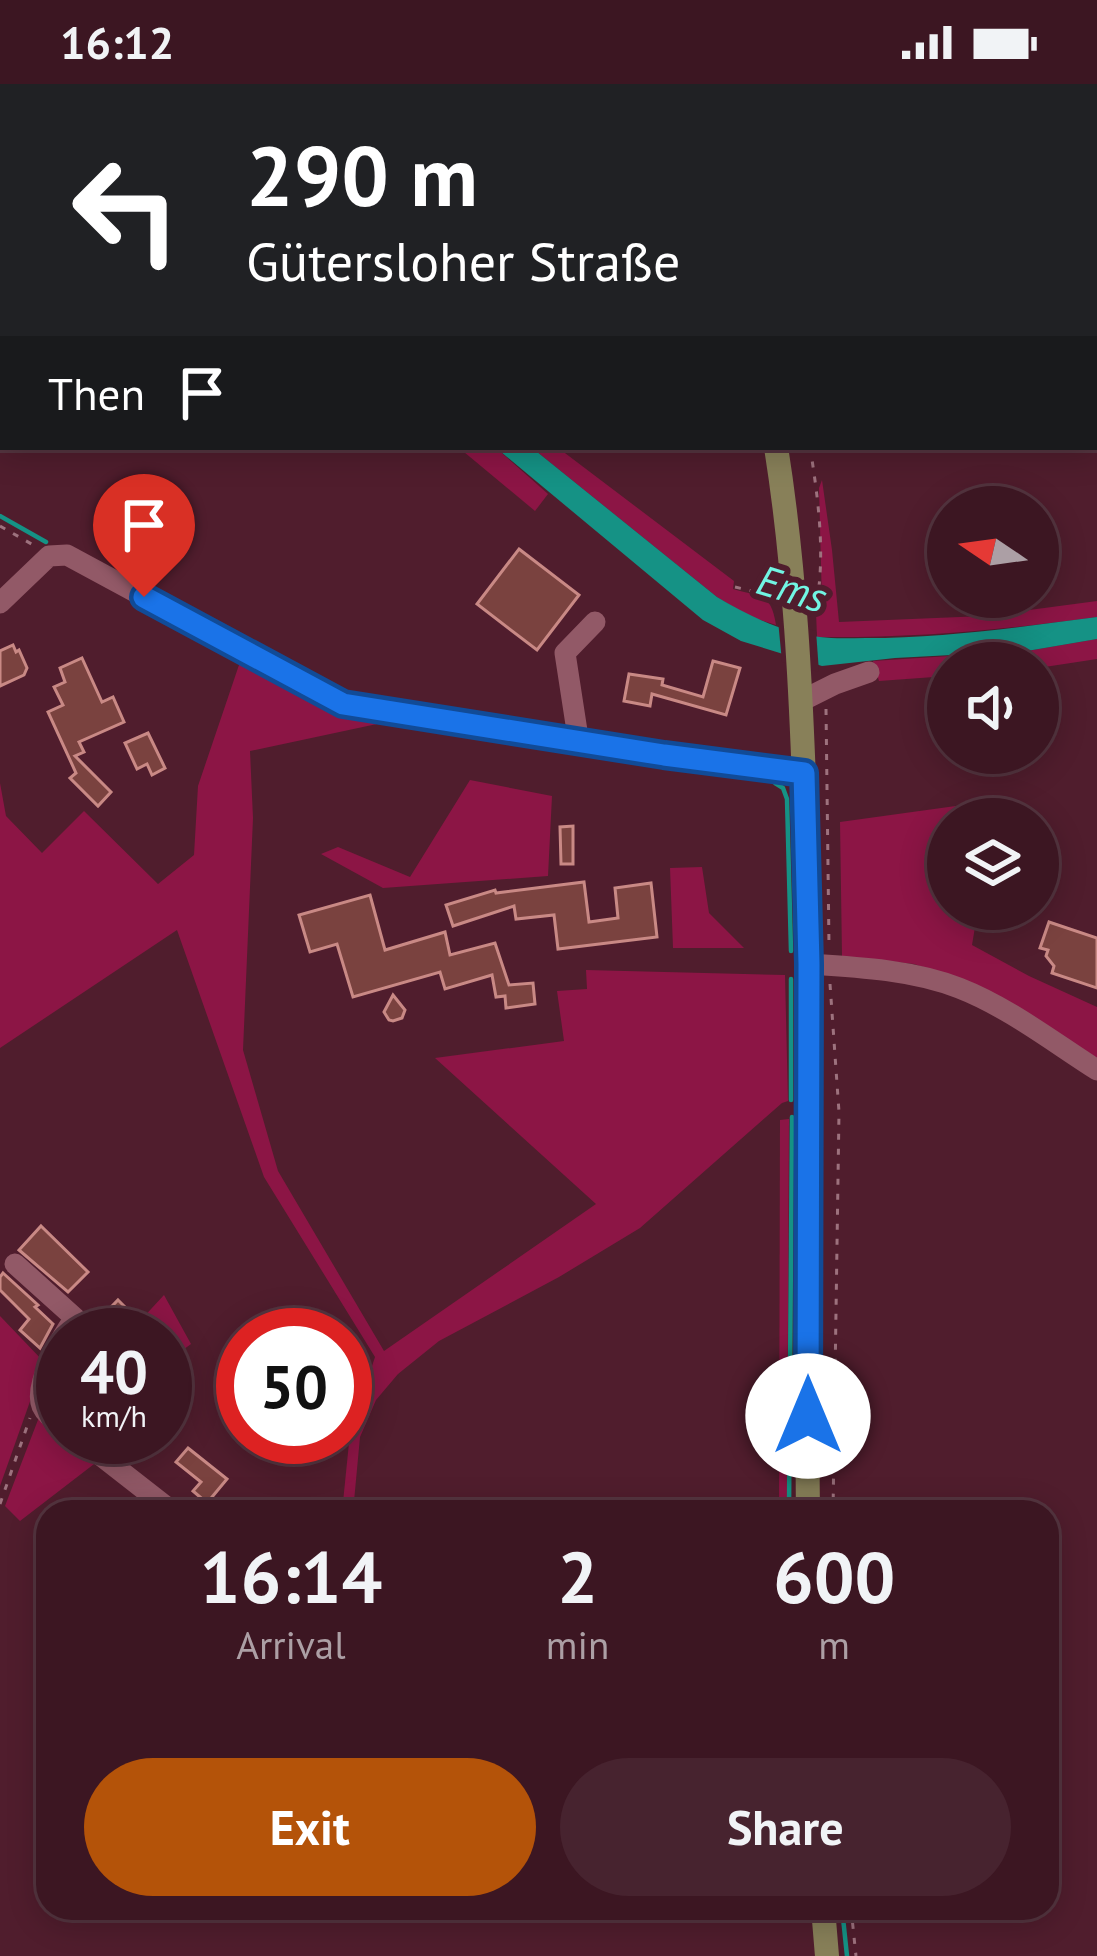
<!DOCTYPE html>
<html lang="en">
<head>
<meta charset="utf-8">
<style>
  :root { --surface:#3c1622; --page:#47232f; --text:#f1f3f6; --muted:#ac9fa5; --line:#553540; --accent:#b45309 }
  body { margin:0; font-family:"PT Sans",sans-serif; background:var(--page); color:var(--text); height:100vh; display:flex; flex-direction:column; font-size:45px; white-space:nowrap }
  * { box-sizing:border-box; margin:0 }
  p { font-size:39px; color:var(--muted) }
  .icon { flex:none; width:66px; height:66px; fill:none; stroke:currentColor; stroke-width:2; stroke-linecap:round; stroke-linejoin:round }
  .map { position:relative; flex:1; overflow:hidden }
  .sheet { position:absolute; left:36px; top:1416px; width:1023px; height:420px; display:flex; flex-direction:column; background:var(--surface); border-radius:36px; box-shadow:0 6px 30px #0003,0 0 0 3px var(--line) }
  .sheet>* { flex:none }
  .guide { position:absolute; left:0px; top:0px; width:1098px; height:366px; box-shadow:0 6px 30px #0003,0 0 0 3px var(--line); background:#202124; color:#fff; overflow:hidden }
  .needle { width:78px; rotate:283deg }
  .buttons { position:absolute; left:927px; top:402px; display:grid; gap:24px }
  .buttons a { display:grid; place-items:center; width:132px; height:132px; border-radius:50%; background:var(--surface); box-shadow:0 6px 30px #0003,0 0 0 3px var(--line); font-size:60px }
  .speed { position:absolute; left:36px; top:1224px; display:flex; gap:24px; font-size:60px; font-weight:700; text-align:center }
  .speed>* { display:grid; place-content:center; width:156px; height:156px; border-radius:50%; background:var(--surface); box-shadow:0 6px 30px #0003,0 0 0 3px var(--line); line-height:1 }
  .speed small { font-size:30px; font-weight:400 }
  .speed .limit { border:18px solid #d22; background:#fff; color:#111 }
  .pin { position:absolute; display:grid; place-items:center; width:102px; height:102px; color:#fff; margin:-123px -51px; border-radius:50% 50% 50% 0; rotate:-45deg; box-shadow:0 0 12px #0007 }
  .pin .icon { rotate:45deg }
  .me { position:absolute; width:132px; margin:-66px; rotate:0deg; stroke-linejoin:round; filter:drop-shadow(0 0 9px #0008) }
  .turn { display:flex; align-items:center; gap:42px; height:252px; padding:0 48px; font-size:54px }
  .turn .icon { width:156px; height:156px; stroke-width:2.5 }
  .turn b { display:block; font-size:84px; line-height:102px }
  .then { display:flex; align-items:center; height:114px; padding:0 48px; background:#0003; gap:24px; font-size:45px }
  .eta { display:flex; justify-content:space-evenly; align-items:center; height:204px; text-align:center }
  .eta b { font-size:72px; font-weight:800; line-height:84px }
  .cta { display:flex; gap:24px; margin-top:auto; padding:24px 48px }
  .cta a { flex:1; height:138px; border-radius:72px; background:var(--accent); color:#fff; font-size:48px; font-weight:800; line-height:138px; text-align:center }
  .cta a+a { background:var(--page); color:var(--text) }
  .status { display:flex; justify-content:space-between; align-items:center; height:84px; padding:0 60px; background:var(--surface); direction:ltr }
  .status svg { height:33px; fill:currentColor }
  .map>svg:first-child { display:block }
</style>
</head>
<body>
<div class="status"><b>16:12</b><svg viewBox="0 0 49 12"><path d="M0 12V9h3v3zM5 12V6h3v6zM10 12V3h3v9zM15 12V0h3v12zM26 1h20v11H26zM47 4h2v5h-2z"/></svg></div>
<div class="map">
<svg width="1097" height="1872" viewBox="0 0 1097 1872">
  <rect width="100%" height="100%" fill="#501d2d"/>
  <g fill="#8c1545">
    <polygon points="728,0 1034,0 1040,3 729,3"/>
    <polygon points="458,363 495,363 548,410 535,427"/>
    <path d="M531 363H557L734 497 733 505C761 513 771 509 776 541L748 532 717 513Z"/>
    <path d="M822 396 832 466 839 538 984 532 1097 517V533C1002 546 914 554 817 553L816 528 822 519 819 404Z"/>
    <polygon points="1097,555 1097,575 1038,584 1038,579 948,579 948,592 879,597 873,577 1027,567"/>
    <polygon points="240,578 343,627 391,637 250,667 253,734 243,966 278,1087 384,1267 596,1120 435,974 564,957 557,907 587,905 586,886 785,891 788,1017 782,1019 640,1144 559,1193 439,1257 398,1290 376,1316 360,1353 353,1428 342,1428 350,1349 375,1273 264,1093 177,846 0,964 0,699 6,732 42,769 84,727 158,800 194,771 198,702"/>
    <polygon points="470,696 552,712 548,792 383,804 321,770 338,763 410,793"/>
    <polygon points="999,716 996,735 948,735 948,825 978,825 972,861 1029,892 1097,923 1097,977 962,896 914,880 842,872 840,738"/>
    <polygon points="702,783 709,829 744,864 673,864 670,784"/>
    <polygon points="789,1035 787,1428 779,1428 780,1036"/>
    <polygon points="164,1211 191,1260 165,1279 165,1251 127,1251"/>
    <polygon points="0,1232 44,1278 0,1402"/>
    <polygon points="41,1328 63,1353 67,1353 98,1377 20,1437 5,1422"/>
  </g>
  <path fill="#159285" d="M495 363H531L717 513C747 531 783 549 820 553 835 555 851 554 866 554 944 554 1020 543 1097 533V555L1027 567 895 574 822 582 741 557 703 536Z"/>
  <polygon fill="#501d2d" points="778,536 816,547 819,588 782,578"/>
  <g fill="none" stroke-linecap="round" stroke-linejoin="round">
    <g stroke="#159285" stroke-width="4.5">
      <polyline points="563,0 565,3"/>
      <polyline points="1095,301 1097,301"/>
      <polyline points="0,432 46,458"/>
      <polyline points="775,699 783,704 787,715 791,867"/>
      <polyline points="791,895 791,1016"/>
      <polyline points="789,1428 792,1033"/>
      <polyline points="842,1824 847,1872"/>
    </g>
  </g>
  <g fill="#7a423f" stroke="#c98985" stroke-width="3">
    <polygon points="519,465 579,511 537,566 477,520"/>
    <polygon points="13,561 16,568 19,566 27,584 24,591 0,602 0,567"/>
    <polygon points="82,574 102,618 113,613 124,638 79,658 84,668 75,672 111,708 98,722 70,694 76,689 48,628 63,621 54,603 65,598 60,584"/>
    <polygon points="713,577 740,584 726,631 652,610 650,622 624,617 629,590 663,595 662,601 703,613"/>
    <polygon points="148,649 165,684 152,691 147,680 137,685 125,659"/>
    <polygon points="573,742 573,780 561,780 560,743"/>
    <polygon points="584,798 589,838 618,834 615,804 651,799 657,853 558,865 554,831 516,835 514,822 453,842 446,821 495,806 496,809"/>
    <polygon points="370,811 385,866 445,848 450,871 495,859 509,901 533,899 535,920 506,924 505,912 496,913 492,891 445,905 440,888 353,913 337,860 310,868 299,831"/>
    <polygon points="1049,838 1097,854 1097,904 1052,889 1054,882 1046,872 1048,866 1040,864"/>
    <polygon points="393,911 405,926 402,934 393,937 389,936 384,928"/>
    <polygon points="41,1142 88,1188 68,1208 19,1166"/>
    <polygon points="3,1189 38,1221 35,1223 53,1240 40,1264 20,1246 29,1235 0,1206 0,1193"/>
    <polygon points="118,1216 138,1236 124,1251 84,1251"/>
    <polygon points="188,1364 227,1395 207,1419 193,1407 201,1398 176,1378"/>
  </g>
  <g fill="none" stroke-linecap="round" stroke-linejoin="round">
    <g stroke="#9d727e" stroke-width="3" stroke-dasharray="6 9" stroke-linecap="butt">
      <polyline points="720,0 720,3"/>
      <path d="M810 363C818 413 826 472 816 522"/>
      <polyline points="0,442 35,462"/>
      <polyline points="735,503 774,512"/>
      <polyline points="826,625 829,861"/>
      <polyline points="830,900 839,1028 833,1428"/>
      <polyline points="0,1420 30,1334"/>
      <polyline points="851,1824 856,1872"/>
    </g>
    <g stroke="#925967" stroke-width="21">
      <polyline points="1011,0 1018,3"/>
      <polyline points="1095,56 1097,56"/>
      <polyline points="1095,212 1097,211"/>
      <polyline points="0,519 49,472 67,471 343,620 664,672 804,690"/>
      <polyline points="801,617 835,600 869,588"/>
      <polyline points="576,656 577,647 565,569 595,538"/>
      <path d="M809 880C858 883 913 886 959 904 1008 923 1053 958 1097 986"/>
      <path d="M15 1180 75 1234C62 1252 33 1301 42 1322 46 1331 56 1337 63 1343"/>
      <polyline points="77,1353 173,1428"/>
    </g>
    <g stroke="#888059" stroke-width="24">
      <polyline points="697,0 698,3"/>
      <path d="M776 363C795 483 801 605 805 726 813 960 805 1194 808 1428"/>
      <polyline points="823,1824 827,1872"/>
    </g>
  </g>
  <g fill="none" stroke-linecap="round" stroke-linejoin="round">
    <g stroke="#114b97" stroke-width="30">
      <polyline id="route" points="144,513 343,620 664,671 804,689 809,880 808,1332"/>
    </g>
    <use href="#route" stroke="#1a73e8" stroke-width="21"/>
  </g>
  <g text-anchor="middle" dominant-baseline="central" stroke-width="12" stroke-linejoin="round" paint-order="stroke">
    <g font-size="42" font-style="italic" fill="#71f5e3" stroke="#501d2d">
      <text transform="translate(792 504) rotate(17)">Ems</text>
    </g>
  </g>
</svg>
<div class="buttons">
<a><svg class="needle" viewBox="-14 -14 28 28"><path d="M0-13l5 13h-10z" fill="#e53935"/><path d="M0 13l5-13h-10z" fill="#ac9fa5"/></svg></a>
<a><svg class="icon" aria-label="sound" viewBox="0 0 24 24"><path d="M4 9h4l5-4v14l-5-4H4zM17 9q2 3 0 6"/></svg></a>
<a><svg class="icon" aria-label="layers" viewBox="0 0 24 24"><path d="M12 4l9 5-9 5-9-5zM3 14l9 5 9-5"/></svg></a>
</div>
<div class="speed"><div>40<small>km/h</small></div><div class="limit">50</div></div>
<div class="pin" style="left:144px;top:513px;background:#d93025"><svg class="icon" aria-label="arrive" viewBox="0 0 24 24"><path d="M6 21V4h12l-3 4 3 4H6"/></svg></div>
<svg class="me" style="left:808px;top:1332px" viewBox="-20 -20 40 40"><circle r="19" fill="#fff"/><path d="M0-13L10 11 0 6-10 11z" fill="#1a73e8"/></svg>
<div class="guide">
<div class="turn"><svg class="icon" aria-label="left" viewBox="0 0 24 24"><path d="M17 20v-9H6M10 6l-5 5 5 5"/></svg><div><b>290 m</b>Gütersloher Straße</div></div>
<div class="then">Then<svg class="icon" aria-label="arrive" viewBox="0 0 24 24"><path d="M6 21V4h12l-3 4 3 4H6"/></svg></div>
</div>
<section class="sheet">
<div class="eta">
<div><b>16:14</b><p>Arrival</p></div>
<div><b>2</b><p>min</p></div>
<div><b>600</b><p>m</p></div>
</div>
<div class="cta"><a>Exit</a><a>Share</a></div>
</section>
</div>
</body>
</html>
